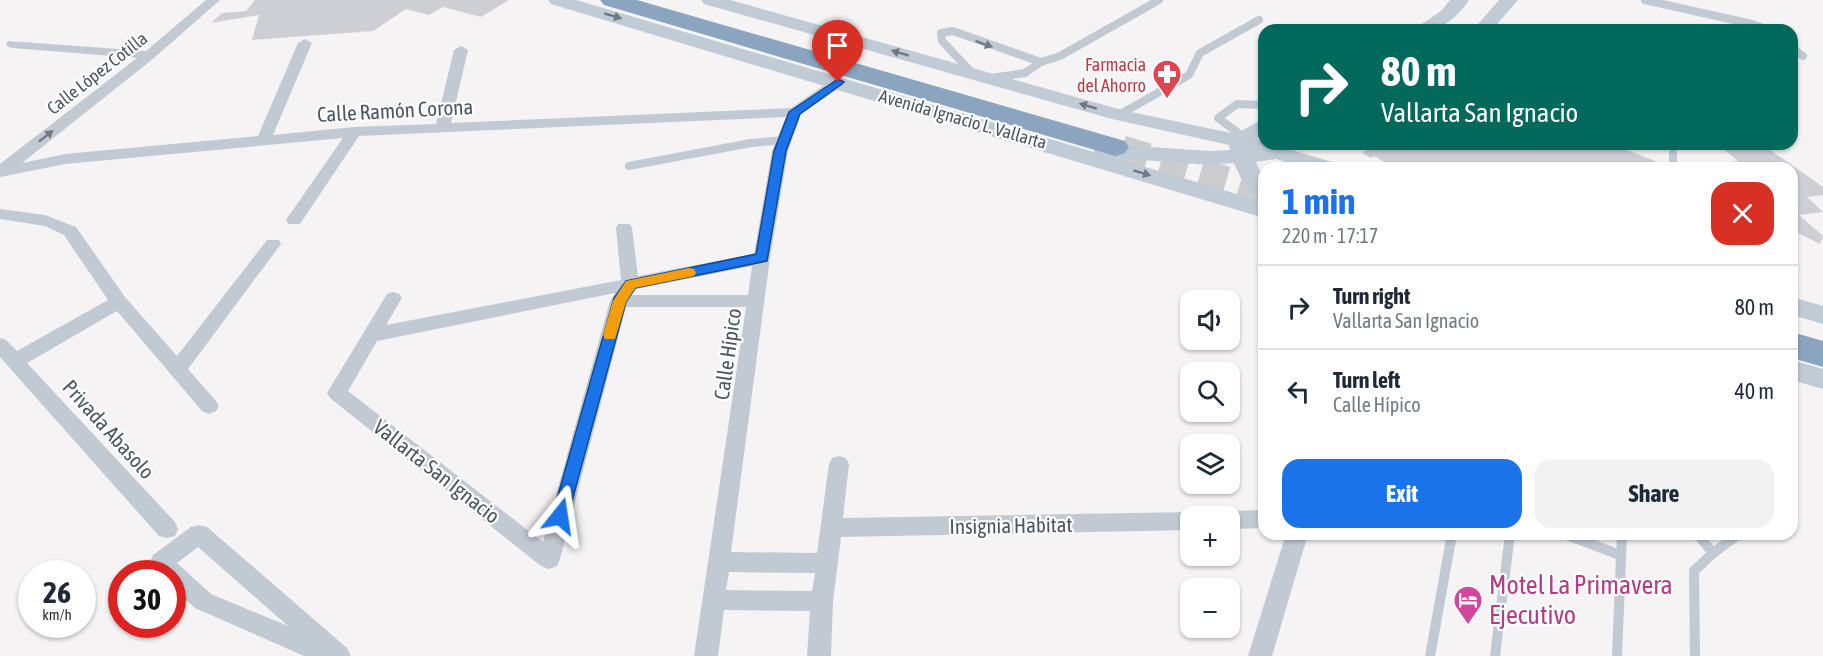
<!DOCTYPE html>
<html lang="en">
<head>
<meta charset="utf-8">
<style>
  :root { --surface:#fff; --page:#f2f2f3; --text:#1f2937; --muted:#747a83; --line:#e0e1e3; --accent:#1a73e8 }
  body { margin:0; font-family:"Asap Condensed",sans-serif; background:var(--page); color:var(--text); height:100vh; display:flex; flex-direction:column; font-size:22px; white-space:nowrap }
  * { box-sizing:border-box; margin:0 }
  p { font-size:20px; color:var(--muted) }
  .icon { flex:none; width:33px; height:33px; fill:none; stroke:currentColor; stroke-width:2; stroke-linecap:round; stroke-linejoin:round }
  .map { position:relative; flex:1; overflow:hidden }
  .drawer { position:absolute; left:1258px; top:162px; width:540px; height:378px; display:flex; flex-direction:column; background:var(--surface); border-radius:18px; box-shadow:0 2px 4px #0004 }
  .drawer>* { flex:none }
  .hud { position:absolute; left:1258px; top:24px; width:540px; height:126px; border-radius:18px; box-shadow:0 2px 4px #0004; background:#00695c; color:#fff; overflow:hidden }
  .fabs { position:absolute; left:1180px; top:290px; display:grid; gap:12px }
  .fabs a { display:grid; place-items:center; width:60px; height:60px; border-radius:12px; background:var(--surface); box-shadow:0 2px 4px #0004; font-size:30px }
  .speed { position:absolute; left:18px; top:560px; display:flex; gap:12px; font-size:30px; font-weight:700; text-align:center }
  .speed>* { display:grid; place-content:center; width:78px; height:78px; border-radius:50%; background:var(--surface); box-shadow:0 2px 4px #0004; line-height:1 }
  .speed small { font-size:15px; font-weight:400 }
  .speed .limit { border:9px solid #d22; background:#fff; color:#111 }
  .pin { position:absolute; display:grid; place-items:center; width:51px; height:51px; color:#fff; margin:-62px -26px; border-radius:50% 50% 50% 0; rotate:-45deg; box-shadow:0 0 6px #0007 }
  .pin .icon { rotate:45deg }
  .me { position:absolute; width:66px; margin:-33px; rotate:15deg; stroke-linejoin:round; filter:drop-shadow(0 0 4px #0008) }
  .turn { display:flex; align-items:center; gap:21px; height:126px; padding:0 24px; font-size:27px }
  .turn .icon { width:78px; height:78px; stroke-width:2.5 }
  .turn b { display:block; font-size:42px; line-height:51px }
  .round { display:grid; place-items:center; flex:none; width:63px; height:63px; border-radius:18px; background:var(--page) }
  .headline { display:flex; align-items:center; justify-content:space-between; height:102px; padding:0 24px }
  h1 { font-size:36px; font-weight:700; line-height:45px; color:var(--accent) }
  .button { display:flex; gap:12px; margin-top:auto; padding:12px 24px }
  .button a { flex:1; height:69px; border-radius:18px; background:var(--accent); color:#fff; font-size:24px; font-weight:700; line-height:69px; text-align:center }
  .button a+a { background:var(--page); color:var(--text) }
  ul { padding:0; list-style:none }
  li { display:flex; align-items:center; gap:18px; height:84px; padding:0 24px; border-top:2px solid var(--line) }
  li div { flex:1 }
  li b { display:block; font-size:22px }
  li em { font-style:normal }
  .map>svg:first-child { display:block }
</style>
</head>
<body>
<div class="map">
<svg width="1823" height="656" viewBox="0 0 1823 656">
  <rect width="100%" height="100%" fill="#f5f3f3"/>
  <g fill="#cdcfd5">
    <polygon points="255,0 509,0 481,17 443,7 429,15 406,9 373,31 252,40 259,15 211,23 222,13 246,11"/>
    <polygon points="1377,144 1631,144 1627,150 1668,166 1395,168 1374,156 1371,158 1362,153"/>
    <polygon points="1717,144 1762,144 1823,187 1823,195 1807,197 1823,212 1799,215 1823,236 1820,244 1792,230 1792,168 1701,168 1701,166 1738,161"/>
  </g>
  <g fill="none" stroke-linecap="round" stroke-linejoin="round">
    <polyline stroke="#caccce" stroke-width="27" stroke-dasharray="27 14" stroke-linecap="butt" points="1122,149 1264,191"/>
    <g stroke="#c1cad2" stroke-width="8">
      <polyline points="1645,0 1752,24 1768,30"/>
      <polyline points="1792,48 1803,56"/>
      <polyline points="973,74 942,41 941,33 953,31 1041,62 1060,56 1159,0"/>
      <polyline points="991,78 1025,73 1041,62"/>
      <polyline points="1119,115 1189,75 1200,53 1259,20"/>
      <polyline points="1245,138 1218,118 1237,104 1264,105"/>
      <polyline points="1673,153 1673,168"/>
      <polyline points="629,166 751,143 784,140"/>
    </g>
    <g stroke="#c1cad2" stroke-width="10">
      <polyline points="1564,534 1620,555"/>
      <polyline points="1713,553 1739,534"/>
      <polyline points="1430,656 1452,534"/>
      <polyline points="1495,656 1510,534"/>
      <polyline points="1617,656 1622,534"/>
      <polyline points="1695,656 1694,571 1713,553 1699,536"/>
    </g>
    <g fill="#c1cad2" fill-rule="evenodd">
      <path d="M206 0H220L154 58 22 163 65 154 258 136 298 43 305 39 312 43 273 135 354 127 436 124 454 50 461 46 468 50 451 123 791 108 833 79H843L845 82 843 85 801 114 788 151 770 258 731 552 817 553 829 464 832 458 839 456 846 458 849 464 843 518 1191 512 1199 516H1191V530L841 537 833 601 831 656H807L810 611 724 610 718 656H694L746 307H626L560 559 557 566 549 569 541 566 330 398 327 393 387 294 393 292 399 294 402 298 386 325 621 280 616 228 618 224H630L632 228 638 276 754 254 772 151 786 117 359 136 300 224H288L286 220 343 138 65 164 0 177V164L137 58 13 48 8 47 6 44 8 41 146 51ZM752 266 748 295H632L636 289ZM615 293 610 301 543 542 348 391 377 341ZM729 572 815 573 812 591 726 590Z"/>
      <polygon points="0,209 45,215 76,227 125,297 177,356 267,240 279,240 281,244 188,369 216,401 219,406 216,411 209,414 202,411 117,311 27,363 175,522 178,529 175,536 167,538 159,536 0,357 0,338 6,340 17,351 108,300 64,235 45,226 0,219"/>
      <polygon points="1264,510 1264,528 1230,529 1230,516 1221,516 1230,511"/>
      <path d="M199 525 207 527 347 648 351 656H304L195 608 172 587V573H158L150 562 153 555 191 527ZM198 547 288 626 211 594 177 563Z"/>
      <polygon points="1286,534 1308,534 1272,656 1248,656"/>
    </g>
    <g fill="#c1cbd6" fill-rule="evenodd">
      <path d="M548 0H576L1094 152 1096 146 1104 144 1210 151 1230 150 1229 145 1112 119 704 4 701 0H730L1122 110 1236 134 1257 122 1264 120V135L1257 139 1264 142V144H1272L1335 163 1338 168H1304L1276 159 1256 162 1264 179V200C1249 196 1240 177 1234 163L1210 165 1115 158 1264 202V218L551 4Z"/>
      <path d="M1450 0H1469C1453 23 1441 30 1413 30L1441 11Z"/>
      <polygon points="1499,0 1518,0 1492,30 1473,30"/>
      <polygon points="1792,297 1823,306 1823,324 1792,315"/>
      <polygon points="1792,360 1823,369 1823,389 1792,380"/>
    </g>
    <g fill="#8ba5c1" fill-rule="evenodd">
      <polygon points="600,0 637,0 1125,141 1129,147 1125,153 1115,156 1105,153 604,5"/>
      <polygon points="1792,332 1823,341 1823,367 1792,358"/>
    </g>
  </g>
  <defs><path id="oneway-solid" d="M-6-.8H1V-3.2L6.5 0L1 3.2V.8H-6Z" transform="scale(1.5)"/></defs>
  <g fill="#6e7984">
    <use href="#oneway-solid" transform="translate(613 16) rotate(16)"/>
    <use href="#oneway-solid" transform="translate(900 53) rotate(-164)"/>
    <use href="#oneway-solid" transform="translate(1088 106) rotate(-164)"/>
    <use href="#oneway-solid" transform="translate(1142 173) rotate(17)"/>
  </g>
  <g fill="#6e7983">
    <use href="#oneway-solid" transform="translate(984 44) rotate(20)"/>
    <use href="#oneway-solid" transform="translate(46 136) rotate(-38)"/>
  </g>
  <polygon fill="#1a73e8" stroke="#114b97" stroke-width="1.5" points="838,79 844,82 842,84 800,114 786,151 767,261 635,288 626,302 568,516 566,521 560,523 555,521 552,516 614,298 626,281 756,254 774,151 789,112"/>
  <polygon fill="#f59e0b" points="689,268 694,269 696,273 694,276 635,288 626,302 615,339 605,339 603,335 613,301 626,281"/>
  <defs>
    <g id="pharmacy-pin" transform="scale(1.5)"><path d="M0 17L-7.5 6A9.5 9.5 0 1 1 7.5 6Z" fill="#e0444e" stroke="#fff"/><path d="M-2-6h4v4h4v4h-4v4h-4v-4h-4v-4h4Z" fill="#fff"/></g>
    <g id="hotel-pin" transform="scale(1.5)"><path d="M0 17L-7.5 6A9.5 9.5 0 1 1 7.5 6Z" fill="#d1479c" stroke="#fff"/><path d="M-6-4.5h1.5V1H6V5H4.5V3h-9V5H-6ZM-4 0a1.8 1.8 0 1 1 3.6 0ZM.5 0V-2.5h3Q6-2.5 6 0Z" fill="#fff"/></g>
  </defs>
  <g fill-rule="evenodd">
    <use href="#pharmacy-pin" x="1167" y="74"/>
    <use href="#hotel-pin" x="1468" y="600"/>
  </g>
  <g text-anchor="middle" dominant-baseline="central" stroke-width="4.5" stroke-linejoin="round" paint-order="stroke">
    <g font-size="18" fill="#be3a42" stroke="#fff" text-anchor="end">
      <text x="1146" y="64">Farmacia<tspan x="1146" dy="21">del Ahorro</tspan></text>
    </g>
    <g font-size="18" fill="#4a5661" stroke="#fff">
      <text transform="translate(97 73) rotate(-38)">Calle López Cotilla</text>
      <text transform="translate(963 119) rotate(16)">Avenida Ignacio L. Vallarta</text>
    </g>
    <g font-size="21" fill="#4a5661" stroke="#fff">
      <text transform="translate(395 110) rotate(-3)">Calle Ramón Corona</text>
      <text transform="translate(727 354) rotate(-82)">Calle Hípico</text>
      <text transform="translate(109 429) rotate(48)">Privada Abasolo</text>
      <text transform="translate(437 471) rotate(38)">Vallarta San Ignacio</text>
      <text transform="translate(1011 525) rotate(-1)">Insignia Habitat</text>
    </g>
    <g font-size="26" fill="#b23c85" stroke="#fff" text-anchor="start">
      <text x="1489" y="585">Motel La Primavera<tspan x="1489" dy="30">Ejecutivo</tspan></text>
    </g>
  </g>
</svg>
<div class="fabs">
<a><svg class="icon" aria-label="sound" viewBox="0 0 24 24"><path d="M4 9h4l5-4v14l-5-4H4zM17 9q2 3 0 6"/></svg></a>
<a><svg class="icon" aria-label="search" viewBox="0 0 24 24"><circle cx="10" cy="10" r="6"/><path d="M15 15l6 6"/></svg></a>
<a><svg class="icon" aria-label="layers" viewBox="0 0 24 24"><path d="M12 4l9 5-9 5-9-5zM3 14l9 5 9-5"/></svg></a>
<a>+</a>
<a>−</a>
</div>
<div class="speed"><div>26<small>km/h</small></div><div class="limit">30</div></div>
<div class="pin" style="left:838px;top:82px;background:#d93025"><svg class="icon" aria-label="arrive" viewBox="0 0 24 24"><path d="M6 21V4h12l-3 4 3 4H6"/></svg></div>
<svg class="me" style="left:560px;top:516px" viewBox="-20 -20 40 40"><path d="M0-17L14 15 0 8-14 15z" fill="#1a73e8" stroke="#fff" stroke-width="4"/></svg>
<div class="hud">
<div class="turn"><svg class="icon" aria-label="right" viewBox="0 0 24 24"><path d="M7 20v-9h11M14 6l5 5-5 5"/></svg><div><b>80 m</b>Vallarta San Ignacio</div></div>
</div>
<section class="drawer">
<div class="headline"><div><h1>1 min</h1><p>220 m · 17:17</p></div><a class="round" style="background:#d93025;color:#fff"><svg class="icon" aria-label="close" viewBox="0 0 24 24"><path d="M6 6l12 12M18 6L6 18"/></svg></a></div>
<ul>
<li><svg class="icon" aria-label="right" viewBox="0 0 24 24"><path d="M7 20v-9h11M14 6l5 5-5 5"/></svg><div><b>Turn right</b><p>Vallarta San Ignacio</p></div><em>80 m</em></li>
<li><svg class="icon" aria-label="left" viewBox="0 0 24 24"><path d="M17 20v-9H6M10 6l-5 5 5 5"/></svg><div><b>Turn left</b><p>Calle Hípico</p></div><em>40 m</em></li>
</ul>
<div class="button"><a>Exit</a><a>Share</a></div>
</section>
</div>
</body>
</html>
